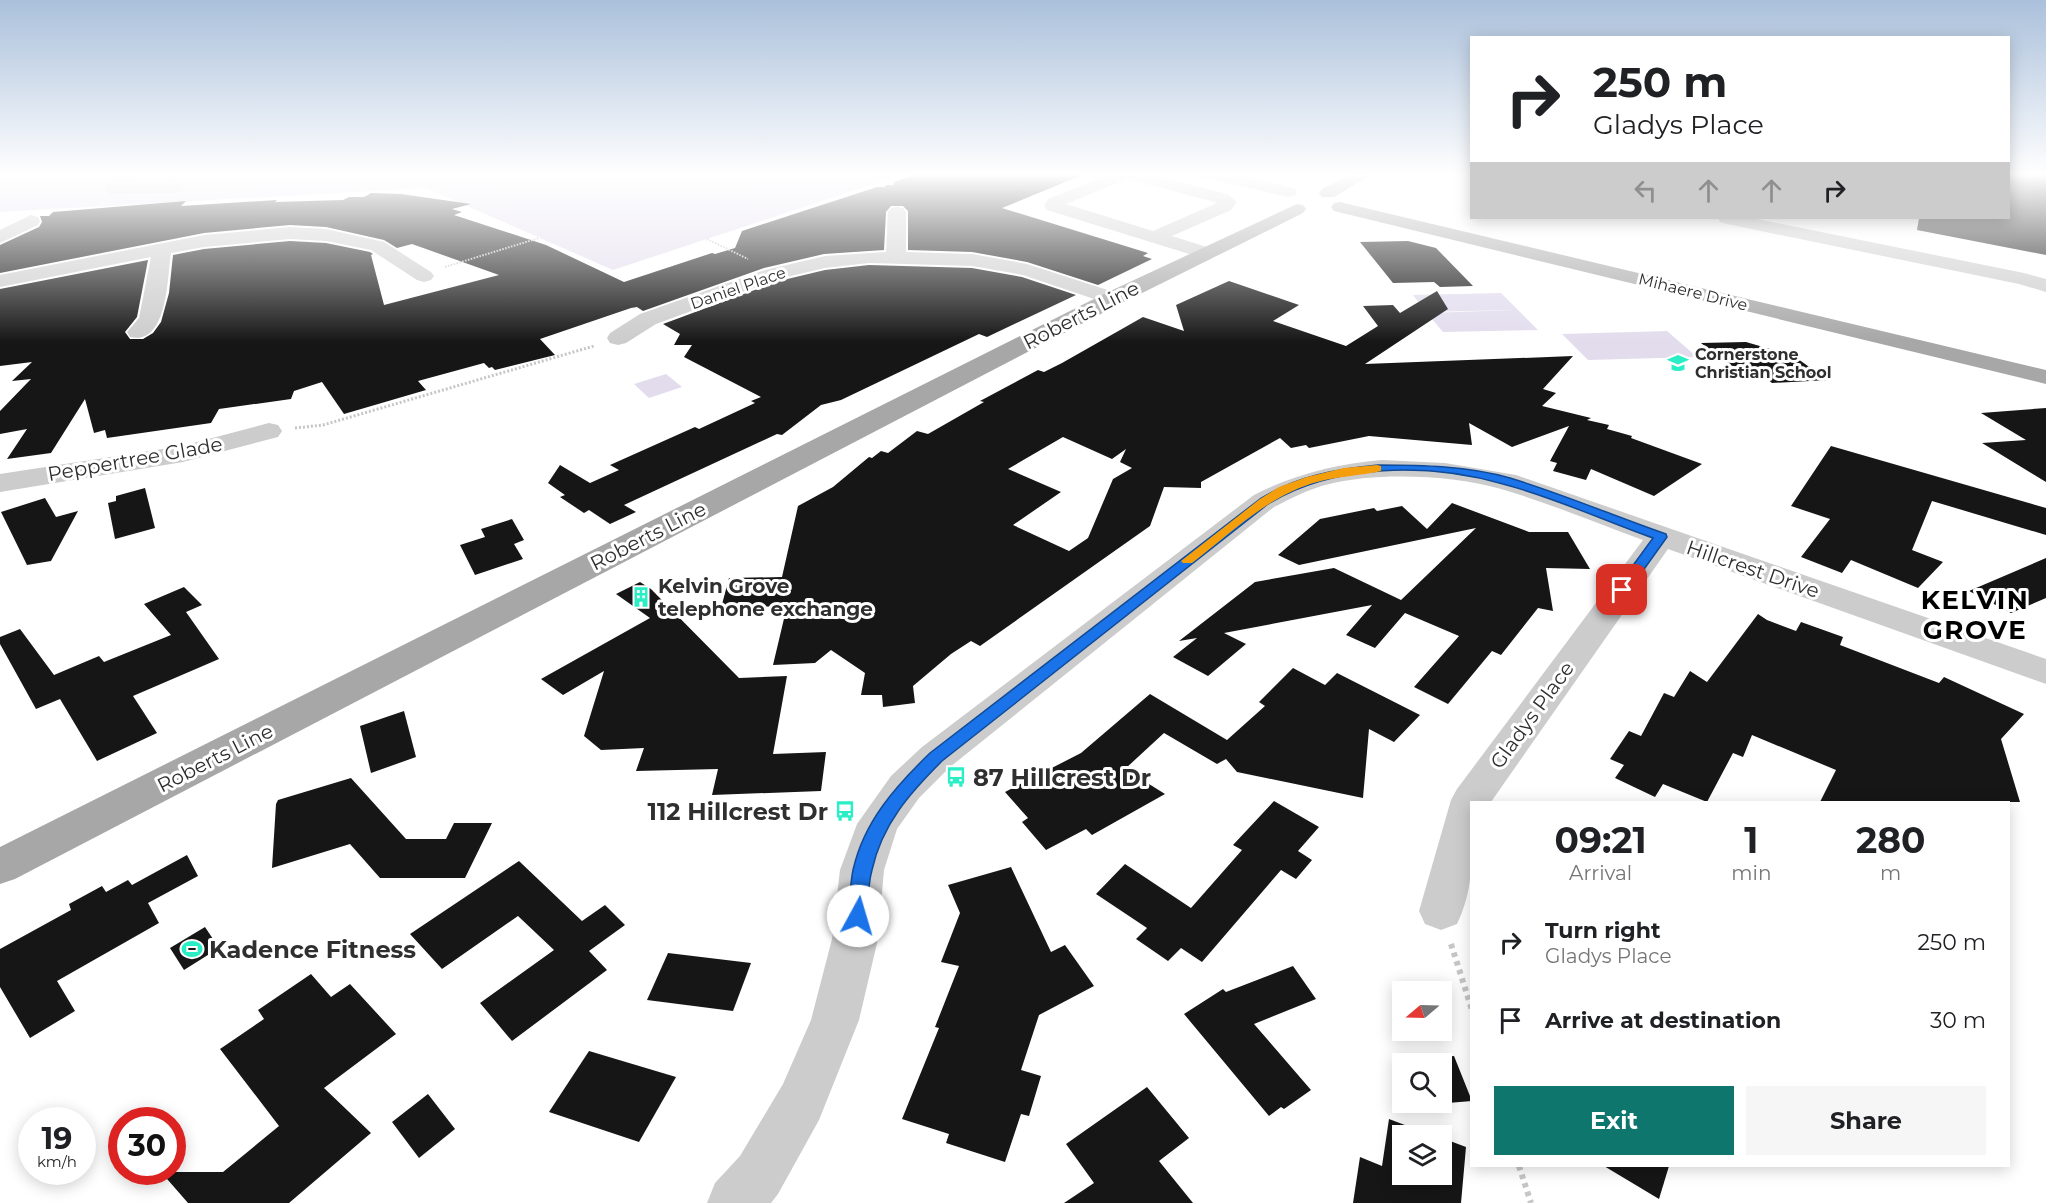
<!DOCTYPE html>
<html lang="en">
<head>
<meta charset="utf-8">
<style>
  :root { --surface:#fff; --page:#f6f6f6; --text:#202124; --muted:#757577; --accent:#0f766e }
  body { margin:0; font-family:Montserrat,sans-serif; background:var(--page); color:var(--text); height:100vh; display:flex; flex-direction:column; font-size:22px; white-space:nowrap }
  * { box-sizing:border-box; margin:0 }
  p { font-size:20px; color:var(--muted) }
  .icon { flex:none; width:33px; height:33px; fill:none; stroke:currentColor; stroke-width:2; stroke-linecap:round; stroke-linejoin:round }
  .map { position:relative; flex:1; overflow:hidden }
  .drawer { position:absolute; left:1470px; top:801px; width:540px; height:366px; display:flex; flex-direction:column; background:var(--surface); border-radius:0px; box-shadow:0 3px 15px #0003 }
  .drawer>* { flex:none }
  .banner { position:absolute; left:1470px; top:36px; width:540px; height:183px; border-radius:0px; box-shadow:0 3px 15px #0003; background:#fff; color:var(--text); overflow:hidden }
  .needle { width:39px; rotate:251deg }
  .tools { position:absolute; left:1392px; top:981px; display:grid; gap:12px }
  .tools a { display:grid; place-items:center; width:60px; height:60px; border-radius:0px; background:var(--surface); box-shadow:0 3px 15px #0003; font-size:30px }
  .speed { position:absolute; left:18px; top:1107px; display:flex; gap:12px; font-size:30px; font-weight:700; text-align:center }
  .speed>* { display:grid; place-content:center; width:78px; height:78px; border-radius:50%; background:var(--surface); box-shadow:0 3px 15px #0003; line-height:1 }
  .speed small { font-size:15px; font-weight:400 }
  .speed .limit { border:9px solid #d22; background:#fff; color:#111 }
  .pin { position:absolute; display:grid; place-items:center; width:51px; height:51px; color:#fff; margin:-26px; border-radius:12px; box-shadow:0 3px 9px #0006 }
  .me { position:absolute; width:66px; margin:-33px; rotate:6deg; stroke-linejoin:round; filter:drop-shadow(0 0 4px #0008) }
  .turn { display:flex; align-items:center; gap:21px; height:126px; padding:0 24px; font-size:27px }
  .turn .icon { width:78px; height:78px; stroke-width:2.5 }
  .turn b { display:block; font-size:42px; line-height:51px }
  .lanes { display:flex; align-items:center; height:57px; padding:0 24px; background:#0003; justify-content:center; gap:30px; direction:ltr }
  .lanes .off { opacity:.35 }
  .eta { display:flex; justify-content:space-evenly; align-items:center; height:102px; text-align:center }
  .eta b { font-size:36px; font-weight:700; line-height:42px }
  .cta { display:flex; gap:12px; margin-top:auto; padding:12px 24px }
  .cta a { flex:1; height:69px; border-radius:0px; background:var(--accent); color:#fff; font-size:24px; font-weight:700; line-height:69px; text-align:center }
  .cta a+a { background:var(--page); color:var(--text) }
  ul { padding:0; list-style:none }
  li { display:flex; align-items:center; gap:18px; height:78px; padding:0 24px }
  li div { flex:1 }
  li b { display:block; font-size:22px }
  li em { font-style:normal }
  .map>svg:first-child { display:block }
</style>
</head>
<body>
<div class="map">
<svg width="2046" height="1203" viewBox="0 0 2046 1203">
  <rect width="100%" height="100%" fill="#fff"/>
  <g fill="#e2dced">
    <polygon points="0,173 907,173 613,270 426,188 0,212"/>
    <polygon points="1501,293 1538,330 1443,332 1427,313 1514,310 1426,312 1413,295"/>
    <polygon points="1667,331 1697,357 1588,360 1562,334"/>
    <polygon points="666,374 682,387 649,398 634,384"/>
  </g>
  <g fill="#161616" fill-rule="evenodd">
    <polygon points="919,173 1087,173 1002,208 1148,253 1143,256 1152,259 1098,285 1027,262 972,252 908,250 908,211 903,206 891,206 886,212 884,250 824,254 764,268 643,311 637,307 631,308 540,339 555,355 495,370 492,367 489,368 484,363 418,381 426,390 344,414 322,382 294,391 291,399 219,409 211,423 107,438 105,430 94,433 85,399 51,453 7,459 27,429 0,434 0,411 31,379 12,381 32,362 0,366 0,289 148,260 137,317 125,332 130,339 143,339 153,333 161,322 169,293 173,255 204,249 290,241 326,243 370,252 373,254 371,255 384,305 499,275 412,244 397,248 384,240 326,227 290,225 204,233 0,273 0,245 39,227 42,222 40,216 49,216 53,212 186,201 181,206 277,200 275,202 343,200 349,197 364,197 371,193 401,194 471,204 452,209 462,212 454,215 546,245 624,282 712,253 715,254 735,248 742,231 877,187 885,187 886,185 893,185 894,182"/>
    <polygon points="2008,173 2046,173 2046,255 1917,230 1919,218 2008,218"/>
    <polygon points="1408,241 1436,248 1473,286 1440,287 1434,282 1393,283 1360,242"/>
    <polygon points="869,265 972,268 1022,277 1076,295 987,337 979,334 841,400 821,405 782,435 777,434 624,505 636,512 610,524 589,510 584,513 560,497 565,495 548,483 560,465 590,483 619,470 610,465 695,427 699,429 755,403 751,401 761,397 684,357 692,345 674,345 680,334 663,324 779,281 825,270"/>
    <path d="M1229 281 1299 305 1273 321 1346 346 1378 326 1363 306 1393 305 1400 313 1437 291 1448 309 1365 364 1573 356 1543 389 1556 393 1542 406 1591 418 1587 420 1609 425 1607 429 1632 436 1631 438 1702 464 1654 496 1591 469 1586 480 1553 471 1557 463 1550 461 1569 426 1512 447 1469 423 1472 445 1369 436 1309 448 1306 445 1291 448 1280 438 1201 482V488L1164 487 1150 526 980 646 971 641 951 654 913 686 915 703 883 707 882 695H861L865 673 831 650 815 663 773 665 787 606 721 608 729 578 782 577 798 506 833 487 869 457 872 458 881 451 888 453 917 431 928 434 984 402 980 401 1038 370 1044 372 1062 363 1143 317 1184 331 1176 305ZM1063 437 1112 459 1126 449 1120 462 1132 468 1113 479 1088 538 1069 551 1013 525 1061 492 1008 469Z"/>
    <polygon points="1746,342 1777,351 1785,350 1828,380 1772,383 1759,372 1729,365 1701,343"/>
    <polygon points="2046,408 2046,482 1982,443 2026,440 1981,413"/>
    <polygon points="1831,446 2046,508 2046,535 1932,501 1912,550 1943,562 1918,588 1851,560 1842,573 1801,557 1830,519 1791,506"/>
    <polygon points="145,488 155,528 115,539 108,503 116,501 116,496"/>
    <polygon points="45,498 56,517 78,511 51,561 27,565 1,512"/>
    <polygon points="1452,503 1529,532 1568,532 1590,569 1546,568 1553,611 1538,608 1501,655 1492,651 1448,704 1414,687 1459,636 1405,613 1375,648 1346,635 1372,605 1224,633 1246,644 1208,676 1173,657 1197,638 1179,641 1255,582 1334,568 1401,600 1476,528 1299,565 1278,555 1320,519 1374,508 1377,511 1402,506 1427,529"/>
    <polygon points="512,519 524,540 514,544 523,559 475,575 460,545 485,537 481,529"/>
    <polygon points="2046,558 2046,598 2011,613 1969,591"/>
    <polygon points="640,582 651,589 739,678 787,676 773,754 826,752 821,791 712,795 718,769 636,771 644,748 601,750 584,736 604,671 563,695 541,679 650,618 616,594"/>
    <polygon points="184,587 202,605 186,612 219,659 133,696 157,733 97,761 60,699 36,709 0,644 0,637 20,629 54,675 99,656 104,662 171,635 144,604"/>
    <polygon points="1758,614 1767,620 1796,631 1801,622 1843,637 1840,645 1939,683 1944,677 2024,714 2001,739 2020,802 1820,802 1836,770 1752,735 1743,757 1733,753 1707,802 1663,784 1655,797 1615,778 1624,765 1610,759 1629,731 1641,736 1664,693 1674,697 1690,671 1707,682"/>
    <polygon points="1293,668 1325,685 1337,673 1420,715 1394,742 1369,729 1363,798 1237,772 1226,759 1217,764 1164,733 1125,769 1165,794 1092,835 1086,829 1046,850 1022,822 1028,818 1005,792 1081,753 1150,694 1227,740 1265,706 1259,702"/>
    <polygon points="404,711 416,757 371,773 360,726"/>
    <polygon points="351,778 406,839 446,839 454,823 492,823 465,878 380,878 350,844 272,868 276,804 278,800"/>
    <polygon points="1274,801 1319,827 1298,851 1312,860 1296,879 1281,870 1202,962 1181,948 1168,961 1136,939 1147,928 1096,894 1125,864 1191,908 1242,850 1233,845"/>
    <polygon points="187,855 198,876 148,903 159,923 57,981 75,1011 30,1038 0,987 0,949 71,910 69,904 102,886 106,892 128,880 132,885"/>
    <polygon points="519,861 582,921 605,905 625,925 589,951 607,970 512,1041 480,1003 554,950 518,916 442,969 410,934"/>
    <polygon points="1011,867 1051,952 1065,945 1094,986 1039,1015 1021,1070 1041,1076 1029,1116 1021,1114 1005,1162 946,1143 949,1134 902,1119 939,1028 935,1027 959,966 941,962 960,913 948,885"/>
    <polygon points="205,927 219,948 184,970 170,948"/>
    <polygon points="668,953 751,963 733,1011 647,1000"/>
    <polygon points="1293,966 1316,999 1254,1024 1311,1090 1284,1109 1281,1107 1269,1116 1184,1014 1223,989 1226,992"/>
    <polygon points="311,974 331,997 350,984 396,1034 324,1088 371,1133 289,1203 188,1203 161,1172 223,1172 279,1126 220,1049 264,1019 258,1010"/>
    <polygon points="589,1051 676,1077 639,1142 549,1112"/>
    <polygon points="1454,1056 1472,1101 1411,1106 1409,1102 1442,1102 1442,1064 1402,1064 1402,1084 1394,1061"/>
    <polygon points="1147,1087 1189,1138 1159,1161 1193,1203 1064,1203 1094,1183 1066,1144"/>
    <polygon points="428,1094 455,1129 419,1158 392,1122"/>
    <polygon points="1389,1119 1434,1136 1402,1136 1402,1174 1442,1174 1442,1138 1466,1147 1461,1203 1353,1203 1360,1157 1382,1166"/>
    <polygon points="1604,1166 1669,1166 1659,1199"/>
  </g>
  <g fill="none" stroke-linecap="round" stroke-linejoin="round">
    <g stroke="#c6c6c6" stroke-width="2" stroke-dasharray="1.5 1.5" stroke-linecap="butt">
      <polyline points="0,182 15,173"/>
      <polyline points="707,239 748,259"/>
      <polyline points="445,267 539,238"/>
    </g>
    <polyline stroke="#c6c6c6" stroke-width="3" stroke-dasharray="2 2" stroke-linecap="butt" points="295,428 323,425 594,346"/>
    <g stroke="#c6c6c6" stroke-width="6" stroke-dasharray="4.5 4.5" stroke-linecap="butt">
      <polyline points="1451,944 1472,1010"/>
      <polyline points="1519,1166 1531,1203"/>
    </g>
    <g fill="#ccc" fill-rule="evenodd">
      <polygon points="119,173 137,173 126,184 175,183 181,184 184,188 181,192 175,193 109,194 104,187"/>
      <path d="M1112 173H1143L1227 194 1237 202 1231 210 1172 236 1213 249 1216 253 1213 257H1199L1047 210 1044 206 1048 199ZM1127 179 1215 202 1217 203 1153 231 1066 204Z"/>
      <polygon points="1198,173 1229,173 1294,188 1297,192 1294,196 1288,197 1200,177"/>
      <polygon points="897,207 903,208 906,212 906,252 972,254 1027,264 1120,294 1123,299 1120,304 1112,305 1023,275 972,266 869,263 825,268 778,279 656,324 626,343 618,345 610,343 607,338 610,333 640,314 765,270 825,256 886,252 888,212 891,208"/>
      <polygon points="31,215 38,217 40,221 38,225 0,243 0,230"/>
      <polygon points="1718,218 1752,218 2024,273 2046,279 2046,292 2019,284 1727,224 1720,222"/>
      <path d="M290 227 326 229 384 242 431 272 434 276 431 280 424 282 417 280 371 250 326 241 290 239 204 247 171 253C167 278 168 346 130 337L127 332 139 318 151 257 0 287V275L204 235Z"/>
      <polygon points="269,423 278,425 282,431 278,437 183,462 0,492 0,474 182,446"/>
      <path d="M1382 460 1445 463 1516 475 2046 659V684L1668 549 1491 802H1472C1472 844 1476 886 1457 924L1441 930 1425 924 1419 911 1451 800 1457 789 1643 540C1596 523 1549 503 1501 489 1454 475 1377 472 1329 484 1309 489 1292 498 1274 507L950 767 919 798 897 829 884 870 878 939 859 1020 819 1120 778 1194 771 1203H707L715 1183 740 1156 783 1084 811 1020 832 939 840 870 857 824 891 776 922 747 1254 495C1295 474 1336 464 1382 460Z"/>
    </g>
    <g fill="#a7a7a7" fill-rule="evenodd">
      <polygon points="1353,173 1374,173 1334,197 1322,197 1319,193 1322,189"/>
      <polygon points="1340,202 2046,370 2046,384 1334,211 1331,207 1334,203"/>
      <polygon points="1297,204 1303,205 1306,209 1303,213 1120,304 15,879 0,884 0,847 1104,294"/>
    </g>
  </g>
  <linearGradient id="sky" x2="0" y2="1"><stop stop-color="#aac0db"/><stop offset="0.51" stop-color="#fff"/><stop offset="1" stop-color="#fff" stop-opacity="0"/></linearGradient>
  <rect width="2046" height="342" fill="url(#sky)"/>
  <path fill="#1a73e8" stroke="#114b97" stroke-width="1.5" d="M1378 465C1422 465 1468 466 1510 478 1563 494 1614 516 1666 534L1667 537 1627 593 1622 594 1615 590 1653 538C1605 521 1553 497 1503 484 1429 463 1335 463 1268 504L942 761C910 793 882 824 872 870 868 884 868 901 867 916L864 922 858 924 851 922 848 916C850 901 850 885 853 870 864 821 896 786 930 753L1260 499C1296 476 1336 469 1378 465Z"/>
  <path fill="#f59e0b" d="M1377 465 1381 466V471C1360 476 1338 476 1317 482 1269 495 1231 533 1192 563H1183L1181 561 1260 499 1279 487 1307 477 1344 468Z"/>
  <defs>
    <g id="school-bare" transform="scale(1.62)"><path d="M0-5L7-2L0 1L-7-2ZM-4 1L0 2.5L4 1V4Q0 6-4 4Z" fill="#29eec6" stroke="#fff" stroke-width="2.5" paint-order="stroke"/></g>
    <g id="building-bare" transform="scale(1.62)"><path d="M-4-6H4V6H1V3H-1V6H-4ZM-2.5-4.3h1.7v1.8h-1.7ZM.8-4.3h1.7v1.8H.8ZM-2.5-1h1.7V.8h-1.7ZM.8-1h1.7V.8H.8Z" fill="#29eec6" stroke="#fff" stroke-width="2.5" paint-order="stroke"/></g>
    <g id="bus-bare" transform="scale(1.62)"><path d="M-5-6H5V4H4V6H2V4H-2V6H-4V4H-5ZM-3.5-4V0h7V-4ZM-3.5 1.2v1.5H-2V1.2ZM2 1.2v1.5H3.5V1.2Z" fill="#29eec6" stroke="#fff" stroke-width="2.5" paint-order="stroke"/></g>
    <g id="stadium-bare" transform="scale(1.62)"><path d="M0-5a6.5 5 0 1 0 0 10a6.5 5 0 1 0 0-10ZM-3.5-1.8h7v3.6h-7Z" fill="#29eec6" stroke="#fff" stroke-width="2.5" paint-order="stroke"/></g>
  </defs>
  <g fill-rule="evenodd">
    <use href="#school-bare" x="1678" y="363"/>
    <use href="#building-bare" x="641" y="597"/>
    <use href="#bus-bare" x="956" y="777"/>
    <use href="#bus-bare" x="845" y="811"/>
    <use href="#stadium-bare" x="192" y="949"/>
  </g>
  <g text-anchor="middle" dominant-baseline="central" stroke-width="6" stroke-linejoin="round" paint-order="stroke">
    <g font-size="16" fill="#2f2f2f" stroke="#fff">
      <text transform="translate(738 288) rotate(-19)">Daniel Place</text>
      <text transform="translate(1693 292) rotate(14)">Mihaere Drive</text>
    </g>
    <g font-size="16" font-weight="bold" fill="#2f2f2f" stroke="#fff" text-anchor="start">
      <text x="1695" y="354">Cornerstone<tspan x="1695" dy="18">Christian School</tspan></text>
    </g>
    <g font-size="20" fill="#2f2f2f" stroke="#fff">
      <text transform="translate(1081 315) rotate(-27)">Roberts Line</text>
      <text transform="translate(135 459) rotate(-10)">Peppertree Glade</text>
      <text transform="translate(648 536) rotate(-27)">Roberts Line</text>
      <text transform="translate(1753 569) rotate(19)">Hillcrest Drive</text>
      <text transform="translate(1532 715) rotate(-54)">Gladys Place</text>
      <text transform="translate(215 758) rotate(-27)">Roberts Line</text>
    </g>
    <g font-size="20" font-weight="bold" fill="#2f2f2f" stroke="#fff" text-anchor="start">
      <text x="658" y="586">Kelvin Grove<tspan x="658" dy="23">telephone exchange</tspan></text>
    </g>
    <g font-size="24" font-weight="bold" fill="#2f2f2f" stroke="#fff" text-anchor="start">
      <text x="973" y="777">87 Hillcrest Dr</text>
      <text x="828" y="811" text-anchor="end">112 Hillcrest Dr</text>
      <text x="209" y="949">Kadence Fitness</text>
    </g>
    <g font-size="26" font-weight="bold" letter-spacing="1.5" fill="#000" stroke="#fff">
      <text x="1975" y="600">KELVIN<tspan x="1975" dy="30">GROVE</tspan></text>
    </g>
  </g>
</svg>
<div class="tools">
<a><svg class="needle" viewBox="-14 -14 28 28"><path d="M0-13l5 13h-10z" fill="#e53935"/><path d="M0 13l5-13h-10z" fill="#757577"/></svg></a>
<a><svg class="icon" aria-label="search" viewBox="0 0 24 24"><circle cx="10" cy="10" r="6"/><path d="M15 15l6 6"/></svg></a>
<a><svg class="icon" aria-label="layers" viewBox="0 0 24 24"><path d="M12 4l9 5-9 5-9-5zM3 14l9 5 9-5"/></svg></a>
</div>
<div class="speed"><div>19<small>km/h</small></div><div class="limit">30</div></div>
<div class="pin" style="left:1622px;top:590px;background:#d93025"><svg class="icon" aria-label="arrive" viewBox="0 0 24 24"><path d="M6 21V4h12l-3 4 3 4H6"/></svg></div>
<svg class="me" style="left:858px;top:916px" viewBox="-20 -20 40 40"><circle r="19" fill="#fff"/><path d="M0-13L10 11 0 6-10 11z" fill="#1a73e8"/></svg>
<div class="banner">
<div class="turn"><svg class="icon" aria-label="right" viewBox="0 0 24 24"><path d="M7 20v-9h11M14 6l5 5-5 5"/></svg><div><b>250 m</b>Gladys Place</div></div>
<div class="lanes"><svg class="icon off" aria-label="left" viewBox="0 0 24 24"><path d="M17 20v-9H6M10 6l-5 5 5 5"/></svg><svg class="icon off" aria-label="ahead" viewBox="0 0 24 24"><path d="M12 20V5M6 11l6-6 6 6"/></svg><svg class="icon off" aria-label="ahead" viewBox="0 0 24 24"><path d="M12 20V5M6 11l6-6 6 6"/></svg><svg class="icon" aria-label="right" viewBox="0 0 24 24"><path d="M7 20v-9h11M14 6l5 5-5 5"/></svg></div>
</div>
<section class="drawer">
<div class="eta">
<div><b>09:21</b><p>Arrival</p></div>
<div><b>1</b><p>min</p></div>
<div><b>280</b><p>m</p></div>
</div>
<ul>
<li><svg class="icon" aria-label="right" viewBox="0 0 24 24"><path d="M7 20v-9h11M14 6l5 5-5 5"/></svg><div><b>Turn right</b><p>Gladys Place</p></div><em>250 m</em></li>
<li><svg class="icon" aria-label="arrive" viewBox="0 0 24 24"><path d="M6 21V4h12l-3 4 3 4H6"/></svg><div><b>Arrive at destination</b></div><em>30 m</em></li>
</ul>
<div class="cta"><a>Exit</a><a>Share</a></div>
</section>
</div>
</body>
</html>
